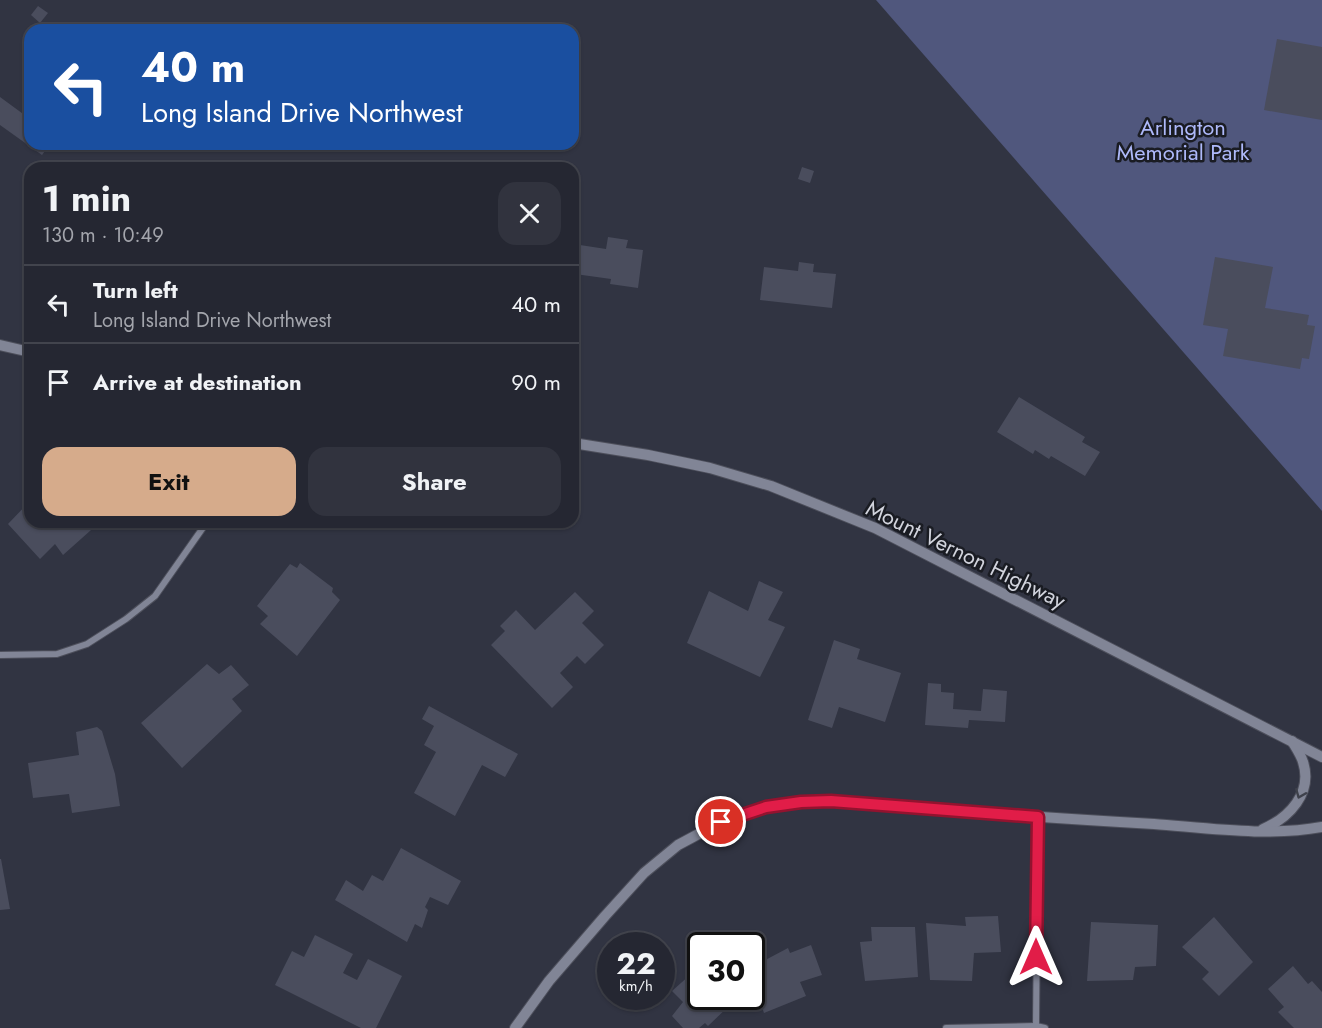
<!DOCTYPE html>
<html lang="en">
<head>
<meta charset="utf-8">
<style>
  :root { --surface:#252732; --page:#31333e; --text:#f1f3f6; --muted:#a3a5ac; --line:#42444d; --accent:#d6ab8b }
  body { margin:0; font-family:Jost,sans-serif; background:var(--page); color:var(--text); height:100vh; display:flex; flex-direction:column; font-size:22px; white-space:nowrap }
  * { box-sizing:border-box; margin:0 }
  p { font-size:20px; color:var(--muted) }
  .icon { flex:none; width:33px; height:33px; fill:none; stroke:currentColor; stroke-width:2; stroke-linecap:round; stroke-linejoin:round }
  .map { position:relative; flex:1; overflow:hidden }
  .side { position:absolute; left:24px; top:162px; width:555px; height:366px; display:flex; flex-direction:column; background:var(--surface); border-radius:18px; box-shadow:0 2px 4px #0004,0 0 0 2px var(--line) }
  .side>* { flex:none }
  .banner { position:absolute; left:24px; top:24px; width:555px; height:126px; border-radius:18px; box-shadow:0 2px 4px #0004,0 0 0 2px var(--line); background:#1a4fa0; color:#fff; overflow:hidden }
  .speed { position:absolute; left:597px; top:932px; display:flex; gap:12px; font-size:30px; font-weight:700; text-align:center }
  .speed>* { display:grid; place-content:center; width:78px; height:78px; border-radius:50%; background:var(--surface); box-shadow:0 2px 4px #0004,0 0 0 2px var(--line); line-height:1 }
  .speed small { font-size:15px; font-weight:400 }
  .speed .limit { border:3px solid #111; border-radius:9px; background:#fff; color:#111 }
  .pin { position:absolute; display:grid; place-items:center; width:51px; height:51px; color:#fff; margin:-26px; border:3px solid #fff; border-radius:50%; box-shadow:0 2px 6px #0007 }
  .me { position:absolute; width:66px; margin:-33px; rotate:0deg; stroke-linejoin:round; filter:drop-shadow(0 0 4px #0008) }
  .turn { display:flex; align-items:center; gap:21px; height:126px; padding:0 18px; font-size:27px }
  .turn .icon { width:78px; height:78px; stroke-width:2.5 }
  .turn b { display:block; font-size:42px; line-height:51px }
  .round { display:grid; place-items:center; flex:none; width:63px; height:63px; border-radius:18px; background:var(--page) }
  .summary { display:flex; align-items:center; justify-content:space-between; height:102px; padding:0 18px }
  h1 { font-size:36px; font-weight:700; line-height:45px }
  .button { display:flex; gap:12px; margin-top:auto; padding:12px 18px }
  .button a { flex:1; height:69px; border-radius:18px; background:var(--accent); color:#111; font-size:24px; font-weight:700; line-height:69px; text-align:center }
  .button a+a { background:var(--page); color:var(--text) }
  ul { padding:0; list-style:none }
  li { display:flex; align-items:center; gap:18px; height:78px; padding:0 18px; border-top:2px solid var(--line) }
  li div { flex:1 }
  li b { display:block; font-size:22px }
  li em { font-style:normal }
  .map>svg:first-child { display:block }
</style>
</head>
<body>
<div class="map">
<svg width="1322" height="1028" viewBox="0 0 1322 1028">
  <rect width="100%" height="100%" fill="#313442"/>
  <polygon fill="#50577d" points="876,0 1322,0 1322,511"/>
  <g fill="#4a4d5d">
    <polygon points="38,6 48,13 40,23 31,15"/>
    <polygon points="1277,39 1322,47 1322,120 1264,110"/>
    <polygon points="0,97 30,119 30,144 50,144 42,155 0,125"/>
    <polygon points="802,167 814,171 810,183 798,179"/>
    <polygon points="608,237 628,240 626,248 643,250 638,288 610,284 611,279 575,274 580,245 606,249"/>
    <polygon points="1215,257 1273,267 1265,308 1309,315 1307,325 1315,326 1309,359 1302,358 1300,369 1223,356 1228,329 1203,325"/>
    <polygon points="799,262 814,264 813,272 836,274 832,308 760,300 764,267 798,271"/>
    <polygon points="1019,397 1085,437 1082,442 1100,452 1085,476 1051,456 1049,459 1035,450 1033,454 997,432"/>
    <polygon points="30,501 30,522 100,522 63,555 55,544 40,559 8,524"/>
    <polygon points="300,563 333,588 332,592 340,600 297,656 260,624 268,616 257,606 290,564 297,568"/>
    <polygon points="759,581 783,592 768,620 785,627 760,677 687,643 709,591 748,611"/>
    <polygon points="575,592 594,611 582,623 604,645 585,664 577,656 560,673 573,687 552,708 491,645 505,631 500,626 516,610 535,630"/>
    <polygon points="834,640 860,649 857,659 901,673 885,722 839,707 832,728 808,720"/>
    <polygon points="207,664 219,674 231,665 249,685 232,699 242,711 182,768 141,723"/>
    <polygon points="928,683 941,684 941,692 954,693 953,709 981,711 983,689 1007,691 1005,722 969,720 968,728 925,725"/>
    <polygon points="429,706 518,754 505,777 482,765 455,816 414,793 436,752 424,745 434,726 422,719"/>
    <polygon points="97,727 102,731 115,774 120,806 72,813 69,794 33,798 28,763 79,755 76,732"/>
    <polygon points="401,848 461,881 448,905 430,897 425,907 428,910 422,928 415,924 407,942 335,900 346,880 363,891 372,875 383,881"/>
    <polygon points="0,859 1,859 10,909 0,910"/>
    <polygon points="998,916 1001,952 974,953 972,981 930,980 926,923 966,926 965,917"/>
    <polygon points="1214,917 1253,962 1219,996 1202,979 1209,972 1182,947"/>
    <polygon points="1091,922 1158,925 1156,966 1135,967 1133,980 1087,981"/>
    <polygon points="871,927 915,927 918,977 865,981 860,942 872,941"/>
    <polygon points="315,935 353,954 343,973 357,980 368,959 402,976 376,1028 361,1028 275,985 292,951 304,957"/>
    <polygon points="811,945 822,975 800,982 806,996 764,1013 752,978 752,967 788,948 790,953"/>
    <polygon points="700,966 700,996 726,996 732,1003 708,1026 705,1023 699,1028 683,1028 672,1016 683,1002 672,991"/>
    <polygon points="1293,966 1308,984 1312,981 1322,992 1322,1028 1294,1028 1278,1012 1284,1007 1268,989"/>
  </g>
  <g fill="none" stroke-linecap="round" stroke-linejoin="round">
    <g stroke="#4d4f5b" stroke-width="8">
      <g id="minor">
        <polyline points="0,655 57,654 87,644 126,619 155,596 207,522"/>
        <polyline points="1036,1026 1038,817"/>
        <polyline points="946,1028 1036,1026 1045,1028"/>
      </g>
    </g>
    <g stroke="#4d4f5b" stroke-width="12">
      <g id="tertiary">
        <polyline points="0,345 30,352"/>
        <polyline points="573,443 648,455 710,468 771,486 875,528 1322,757"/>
        <path d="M1263 829C1289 818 1313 793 1303 762 1301 755 1296 748 1292 741"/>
        <path d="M515 1028 549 981 605 916 644 873 678 845 721 822 766 807 801 802 831 801C939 810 1046 818 1154 824 1207 828 1270 837 1322 827"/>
      </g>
    </g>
    <use href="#minor" stroke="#818596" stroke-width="6"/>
    <use href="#tertiary" stroke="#818596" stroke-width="10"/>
  </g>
  <defs><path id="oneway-chevron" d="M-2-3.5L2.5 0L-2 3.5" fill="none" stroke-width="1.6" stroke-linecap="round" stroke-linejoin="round" transform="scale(1.5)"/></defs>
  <use stroke="#3e414b" href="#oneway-chevron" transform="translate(1300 794) rotate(112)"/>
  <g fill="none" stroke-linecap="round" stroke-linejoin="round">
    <g stroke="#92132f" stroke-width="15">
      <polyline id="route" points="721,822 766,807 801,802 831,801 1038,817 1036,957"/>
    </g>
    <use href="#route" stroke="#e11d48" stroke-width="10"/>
  </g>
  <g text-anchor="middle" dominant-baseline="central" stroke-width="5" stroke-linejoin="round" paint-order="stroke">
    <g font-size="22" fill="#aeb9fa" stroke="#1a1c23">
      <text x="1183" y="127">Arlington<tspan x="1183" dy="25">Memorial Park</tspan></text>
    </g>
    <g font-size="22" fill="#d2d4dd" stroke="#1a1c23">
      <text transform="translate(966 554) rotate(26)">Mount Vernon Highway</text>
    </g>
  </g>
</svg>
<div class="speed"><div>22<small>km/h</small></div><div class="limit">30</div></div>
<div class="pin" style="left:721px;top:822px;background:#d93025"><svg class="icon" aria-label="arrive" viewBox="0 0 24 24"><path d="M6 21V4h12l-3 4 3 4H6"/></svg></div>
<svg class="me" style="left:1036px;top:957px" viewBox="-20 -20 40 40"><path d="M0-17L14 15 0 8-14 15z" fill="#e11d48" stroke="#fff" stroke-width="4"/></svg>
<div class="banner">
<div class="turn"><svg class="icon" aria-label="left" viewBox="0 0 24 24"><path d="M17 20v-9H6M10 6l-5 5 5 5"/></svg><div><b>40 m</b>Long Island Drive Northwest</div></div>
</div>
<section class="side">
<div class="summary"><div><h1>1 min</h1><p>130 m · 10:49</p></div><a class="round"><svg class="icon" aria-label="close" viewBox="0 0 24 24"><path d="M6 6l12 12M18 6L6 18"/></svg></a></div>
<ul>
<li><svg class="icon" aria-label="left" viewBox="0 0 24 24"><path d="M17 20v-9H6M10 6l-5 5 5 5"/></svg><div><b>Turn left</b><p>Long Island Drive Northwest</p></div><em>40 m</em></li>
<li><svg class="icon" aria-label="arrive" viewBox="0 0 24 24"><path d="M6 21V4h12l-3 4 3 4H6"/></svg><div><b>Arrive at destination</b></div><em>90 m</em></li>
</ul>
<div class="button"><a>Exit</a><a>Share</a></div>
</section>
</div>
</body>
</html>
